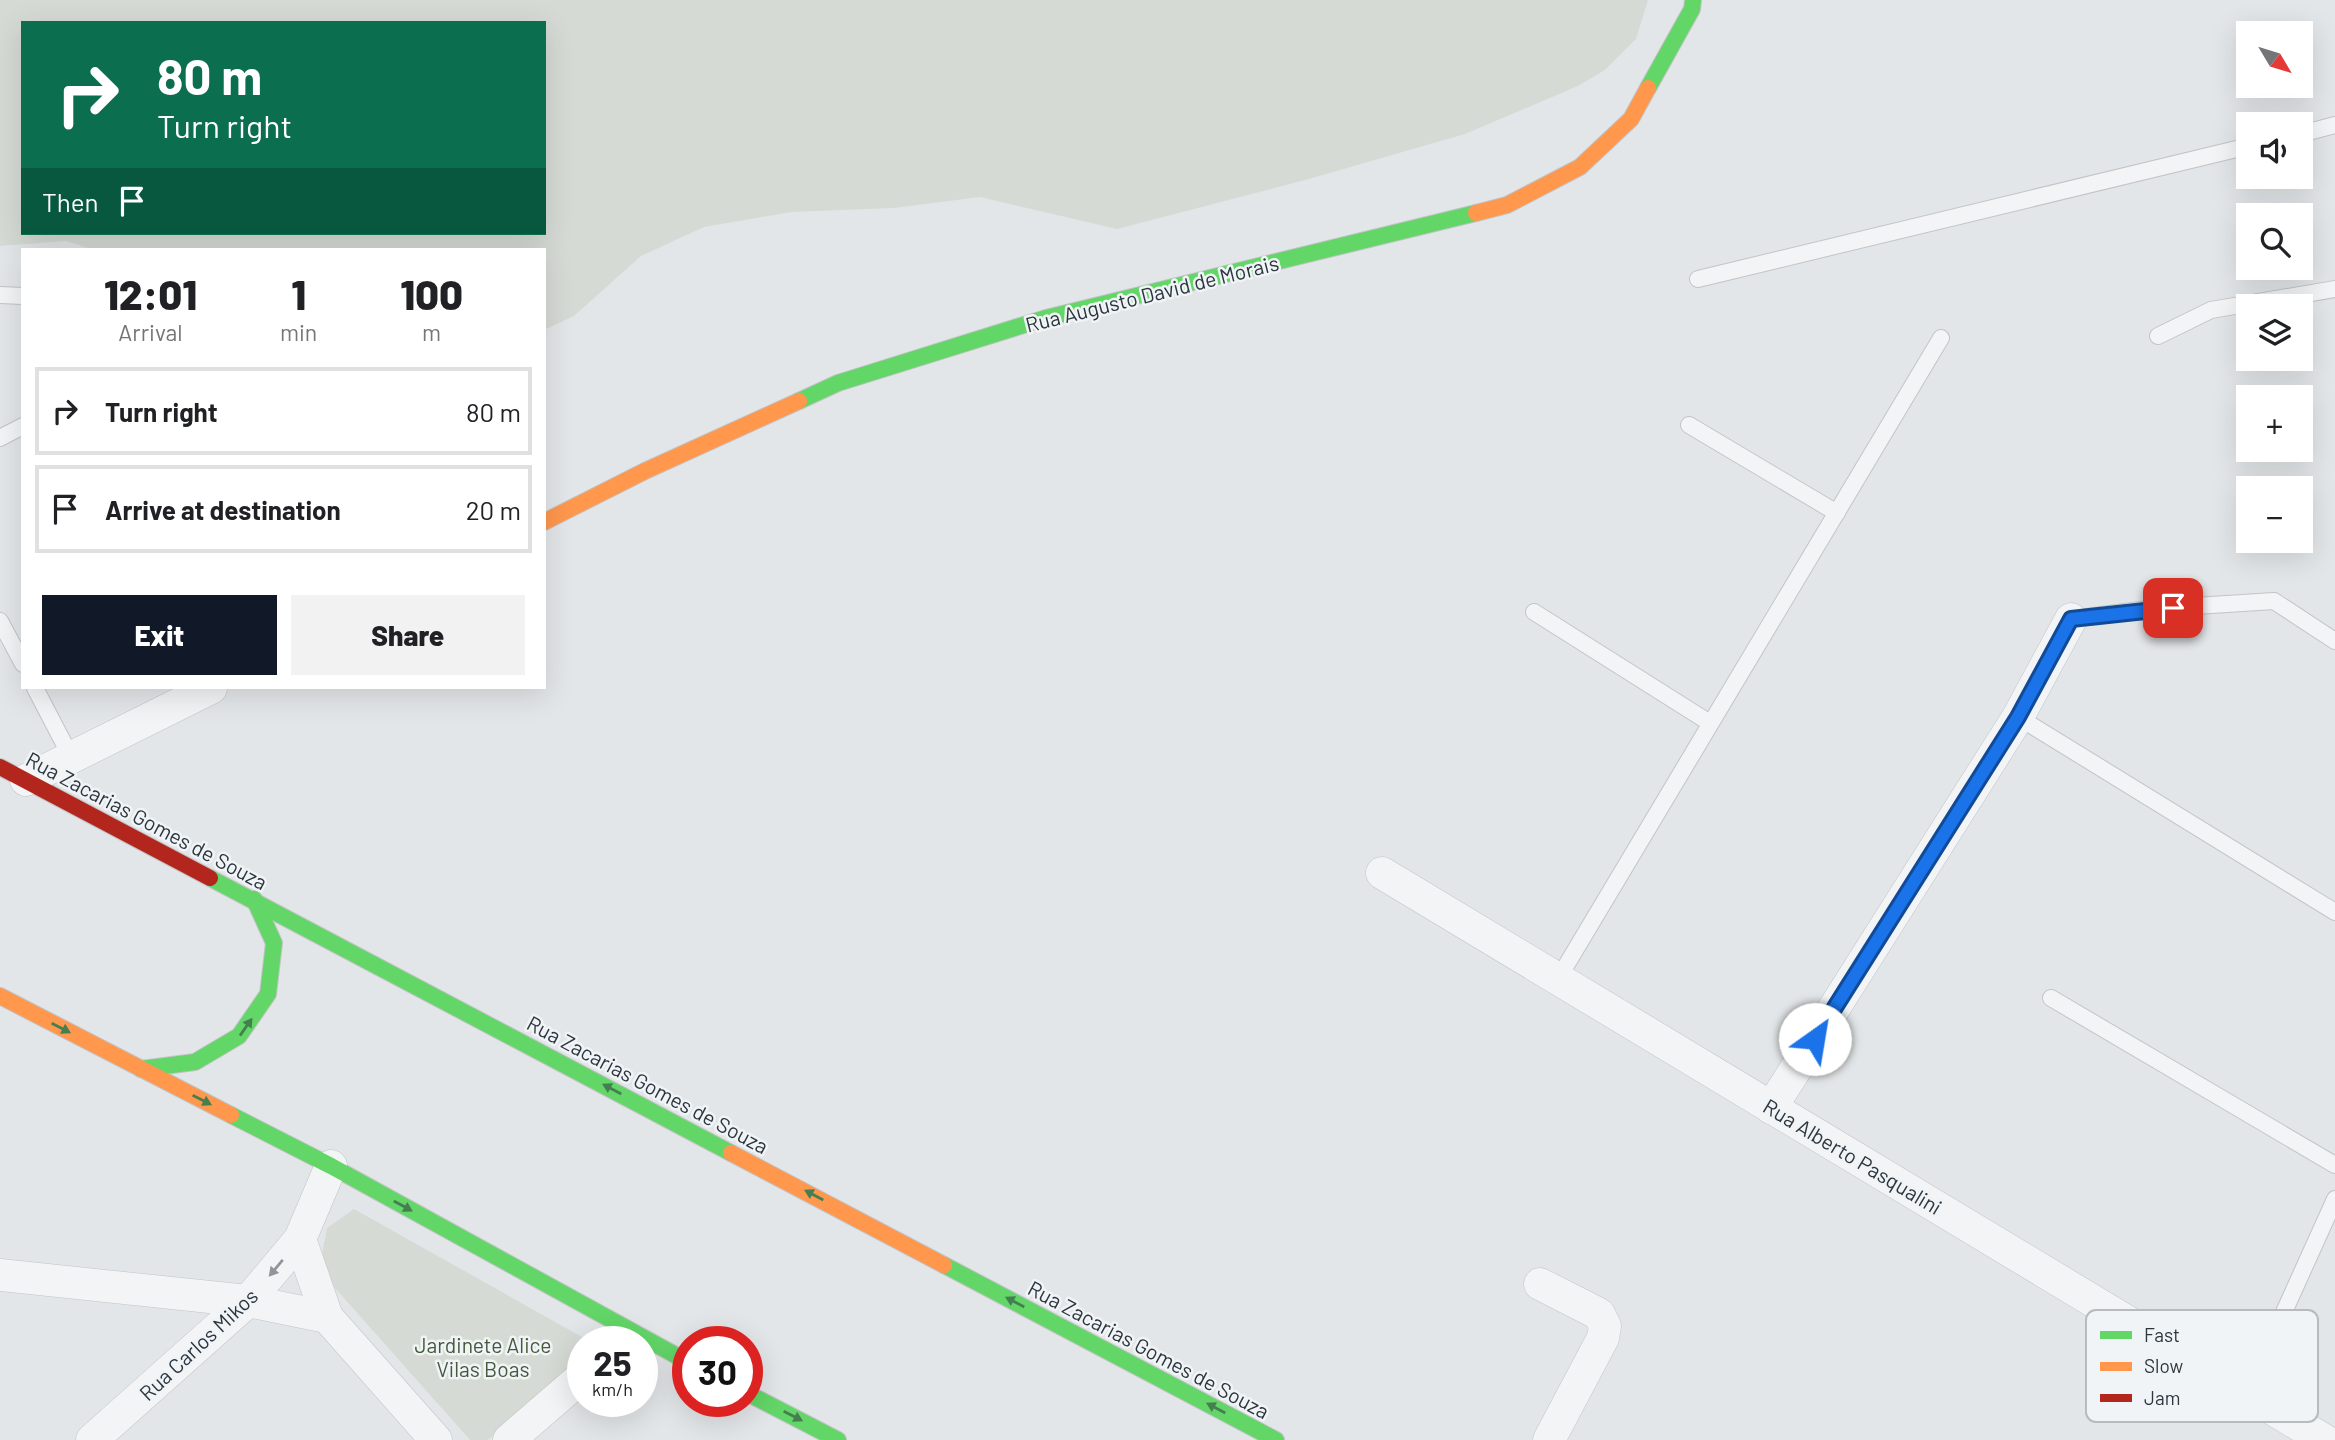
<!DOCTYPE html>
<html lang="en">
<head>
<meta charset="utf-8">
<style>
  :root { --surface:#fff; --page:#f2f2f2; --text:#202124; --muted:#757577; --line:#e0e0e0; --accent:#111827 }
  body { margin:0; font-family:Barlow,sans-serif; background:var(--page); color:var(--text); height:100vh; display:flex; flex-direction:column; font-size:26px; white-space:nowrap }
  * { box-sizing:border-box; margin:0 }
  p { font-size:23px; color:var(--muted) }
  .icon { flex:none; width:38px; height:38px; fill:none; stroke:currentColor; stroke-width:2; stroke-linecap:round; stroke-linejoin:round }
  .map { position:relative; flex:1; overflow:hidden }
  .sheet { position:absolute; left:21px; top:248px; width:525px; height:441px; display:flex; flex-direction:column; background:var(--surface); border-radius:0px; box-shadow:0 7px 28px #0002 }
  .sheet>* { flex:none }
  .top-card { position:absolute; left:21px; top:21px; width:525px; height:214px; border-radius:0px; box-shadow:0 7px 28px #0002; background:#0b6e4f; color:#fff; overflow:hidden }
  .needle { width:46px; rotate:128deg }
  .tools { position:absolute; left:2236px; top:21px; display:grid; gap:14px }
  .tools a { display:grid; place-items:center; width:77px; height:77px; border-radius:0px; background:var(--surface); box-shadow:0 7px 28px #0002; font-size:35px }
  .speed { position:absolute; left:567px; top:1326px; display:flex; gap:14px; font-size:35px; font-weight:700; text-align:center }
  .speed>* { display:grid; place-content:center; width:91px; height:91px; border-radius:50%; background:var(--surface); box-shadow:0 7px 28px #0002; line-height:1 }
  .speed small { font-size:18px; font-weight:400 }
  .speed .limit { border:10px solid #d22; background:#fff; color:#111 }
  .pin { position:absolute; display:grid; place-items:center; width:60px; height:60px; color:#fff; margin:-30px; border-radius:14px; box-shadow:0 4px 10px #0006 }
  .me { position:absolute; width:77px; margin:-38px; rotate:32deg; stroke-linejoin:round; filter:drop-shadow(0 0 5px #0008) }
  .turn { display:flex; align-items:center; gap:24px; height:147px; padding:0 21px; font-size:32px }
  .turn .icon { width:91px; height:91px; stroke-width:2.5 }
  .turn b { display:block; font-size:49px; line-height:60px }
  .then { display:flex; align-items:center; height:66px; padding:0 21px; background:#0003; gap:14px; font-size:26px }
  .eta { display:flex; justify-content:space-evenly; align-items:center; height:119px; text-align:center }
  .eta b { font-size:42px; font-weight:800; line-height:49px }
  .action { display:flex; gap:14px; margin-top:auto; padding:14px 21px }
  .action a { flex:1; height:80px; border-radius:0px; background:var(--accent); color:#fff; font-size:28px; font-weight:800; line-height:80px; text-align:center }
  .action a+a { background:var(--page); color:var(--text) }
  ul { padding:0; list-style:none }
  li { display:flex; align-items:center; gap:21px; height:88px; margin:0 14px 10px; padding:0 7px; border:4px solid var(--line); border-radius:0px }
  li div { flex:1 }
  li b { display:block; font-size:26px }
  li em { font-style:normal }
  .map>svg:first-child { display:block }
</style>
</head>
<body>
<div class="map">
<svg width="2335" height="1440" viewBox="0 0 2335 1440">
  <rect width="100%" height="100%" fill="#e3e6e8"/>
  <g fill="#d5dbd4" fill-rule="evenodd">
    <path d="M0 0H1648L1636 39 1605 70 1578 86 1465 134 1309 179 1117 229 980 197 894 208 792 212 704 227 641 256 574 316 544 330V250H94L66 241 0 246ZM23 23H544V233H23Z"/>
    <polygon points="354,1209 591,1342 583,1342 583,1355 488,1440 470,1440 319,1270 327,1228"/>
  </g>
  <g fill="none" stroke-linecap="round" stroke-linejoin="round">
    <g stroke="#c2c4c6" stroke-width="18">
      <g id="lane">
        <polyline points="2301,134 2335,125"/>
        <polyline points="1698,279 2249,146"/>
        <polyline points="0,295 23,296"/>
        <polyline points="2158,336 2211,310 2335,289"/>
        <polyline points="1689,425 1837,513"/>
        <polyline points="0,438 23,426"/>
        <polyline points="1534,612 1710,723"/>
        <polyline points="2071,619 2148,609 2274,601 2335,641"/>
        <polyline points="0,621 23,664"/>
        <polyline points="35,688 71,757"/>
        <polyline points="2018,717 2335,912"/>
        <polyline points="1558,979 1941,338"/>
        <polyline points="2051,998 2335,1165"/>
        <polyline points="2247,1394 2335,1199"/>
      </g>
    </g>
    <g stroke="#c2c4c6" stroke-width="33">
      <g id="street">
        <polyline points="26,780 211,688"/>
        <polyline points="1382,873 2324,1440"/>
        <polyline points="1771,1108 2018,717 2071,619"/>
        <polyline points="300,1239 327,1317"/>
        <polyline points="0,1275 248,1301 327,1317 436,1440"/>
        <polyline points="1540,1284 1599,1314 1605,1326 1603,1338 1549,1440"/>
        <polyline points="92,1440 248,1301 300,1239 331,1166"/>
        <polyline points="509,1440 583,1376"/>
      </g>
    </g>
    <g stroke="#c2c4c6" stroke-width="18">
      <g id="fast">
        <polyline points="1648,88 1692,9 1693,0"/>
        <polyline points="799,401 838,383 1046,318 1476,213"/>
        <polyline points="210,878 731,1153"/>
        <polyline points="141,1069 195,1062 239,1036 268,994 274,943 254,899"/>
        <polyline points="231,1115 331,1166 688,1362"/>
        <polyline points="944,1265 1276,1440"/>
        <polyline points="747,1393 838,1440"/>
      </g>
    </g>
    <g stroke="#c2c4c6" stroke-width="18">
      <g id="slow">
        <polyline points="1476,213 1507,205 1580,167 1631,119 1648,88"/>
        <polyline points="544,522 645,471 799,401"/>
        <polyline points="0,996 231,1115"/>
        <polyline points="731,1153 944,1265"/>
      </g>
    </g>
    <g stroke="#c2c4c6" stroke-width="18">
      <polyline id="jam" points="0,767 210,878"/>
    </g>
    <use href="#lane" stroke="#f2f4f5" stroke-width="16"/>
    <use href="#street" stroke="#f2f4f5" stroke-width="32"/>
    <use href="#fast" stroke="#63d668" stroke-width="16"/>
    <use href="#slow" stroke="#ff974d" stroke-width="16"/>
    <use href="#jam" stroke="#b3261e" stroke-width="16"/>
  </g>
  <defs><path id="oneway-solid" d="M-6-.8H1V-3.2L6.5 0L1 3.2V.8H-6Z" transform="scale(1.75)"/></defs>
  <g fill="#457e51">
    <use href="#oneway-solid" transform="translate(246 1027) rotate(-55)"/>
    <use href="#oneway-solid" transform="translate(61 1028) rotate(27)"/>
    <use href="#oneway-solid" transform="translate(612 1089) rotate(-152)"/>
    <use href="#oneway-solid" transform="translate(202 1100) rotate(27)"/>
    <use href="#oneway-solid" transform="translate(814 1195) rotate(-152)"/>
    <use href="#oneway-solid" transform="translate(403 1206) rotate(29)"/>
    <use href="#oneway-solid" transform="translate(1015 1302) rotate(-152)"/>
    <use href="#oneway-solid" transform="translate(1216 1408) rotate(-152)"/>
    <use href="#oneway-solid" transform="translate(793 1416) rotate(27)"/>
  </g>
  <use fill="#8f959a" href="#oneway-solid" transform="translate(276 1268) rotate(130)"/>
  <g fill="none" stroke-linecap="round" stroke-linejoin="round">
    <g stroke="#114b97" stroke-width="18">
      <polyline id="route" points="1815,1039 2018,717 2071,619 2173,608"/>
    </g>
    <use href="#route" stroke="#1a73e8" stroke-width="12"/>
  </g>
  <g text-anchor="middle" dominant-baseline="central" stroke-width="5" stroke-linejoin="round" paint-order="stroke">
    <g font-size="21" fill="#2c363f" stroke="#f1f4f6">
      <text transform="translate(1152 293) rotate(-14)">Rua Augusto David de Morais</text>
      <text transform="translate(147 820) rotate(28)">Rua Zacarias Gomes de Souza</text>
      <text transform="translate(648 1084) rotate(28)">Rua Zacarias Gomes de Souza</text>
      <text transform="translate(1853 1156) rotate(31)">Rua Alberto Pasqualini</text>
      <text transform="translate(198 1344) rotate(-43)">Rua Carlos Mikos</text>
      <text transform="translate(1149 1349) rotate(28)">Rua Zacarias Gomes de Souza</text>
    </g>
    <g font-size="21" fill="#45593b" stroke="#f1f4f6">
      <text x="483" y="1344">Jardinete Alice<tspan x="483" dy="24">Vilas Boas</tspan></text>
    </g>
  </g>
  <rect x="2086" y="1310" width="232" height="112" rx="10" fill="#f1f4f6" stroke="#b6bbbf" stroke-width="2"/>
  <rect x="2100" y="1331" width="32" height="8" fill="#63d668"/>
  <rect x="2100" y="1362" width="32" height="9" fill="#ff974d"/>
  <rect x="2100" y="1394" width="32" height="8" fill="#b3261e"/>
  <g font-size="19" fill="#2c363f">
    <text x="2144" y="1342">Fast</text>
    <text x="2144" y="1373">Slow</text>
    <text x="2144" y="1405">Jam</text>
  </g>
</svg>
<div class="tools">
<a><svg class="needle" viewBox="-14 -14 28 28"><path d="M0-13l5 13h-10z" fill="#e53935"/><path d="M0 13l5-13h-10z" fill="#757577"/></svg></a>
<a><svg class="icon" aria-label="sound" viewBox="0 0 24 24"><path d="M4 9h4l5-4v14l-5-4H4zM17 9q2 3 0 6"/></svg></a>
<a><svg class="icon" aria-label="search" viewBox="0 0 24 24"><circle cx="10" cy="10" r="6"/><path d="M15 15l6 6"/></svg></a>
<a><svg class="icon" aria-label="layers" viewBox="0 0 24 24"><path d="M12 4l9 5-9 5-9-5zM3 14l9 5 9-5"/></svg></a>
<a>+</a>
<a>−</a>
</div>
<div class="speed"><div>25<small>km/h</small></div><div class="limit">30</div></div>
<div class="pin" style="left:2173px;top:608px;background:#d93025"><svg class="icon" aria-label="arrive" viewBox="0 0 24 24"><path d="M6 21V4h12l-3 4 3 4H6"/></svg></div>
<svg class="me" style="left:1815px;top:1039px" viewBox="-20 -20 40 40"><circle r="19" fill="#fff"/><path d="M0-13L10 11 0 6-10 11z" fill="#1a73e8"/></svg>
<div class="top-card">
<div class="turn"><svg class="icon" aria-label="right" viewBox="0 0 24 24"><path d="M7 20v-9h11M14 6l5 5-5 5"/></svg><div><b>80 m</b>Turn right</div></div>
<div class="then">Then<svg class="icon" aria-label="arrive" viewBox="0 0 24 24"><path d="M6 21V4h12l-3 4 3 4H6"/></svg></div>
</div>
<section class="sheet">
<div class="eta">
<div><b>12:01</b><p>Arrival</p></div>
<div><b>1</b><p>min</p></div>
<div><b>100</b><p>m</p></div>
</div>
<ul>
<li><svg class="icon" aria-label="right" viewBox="0 0 24 24"><path d="M7 20v-9h11M14 6l5 5-5 5"/></svg><div><b>Turn right</b></div><em>80 m</em></li>
<li><svg class="icon" aria-label="arrive" viewBox="0 0 24 24"><path d="M6 21V4h12l-3 4 3 4H6"/></svg><div><b>Arrive at destination</b></div><em>20 m</em></li>
</ul>
<div class="action"><a>Exit</a><a>Share</a></div>
</section>
</div>
</body>
</html>
